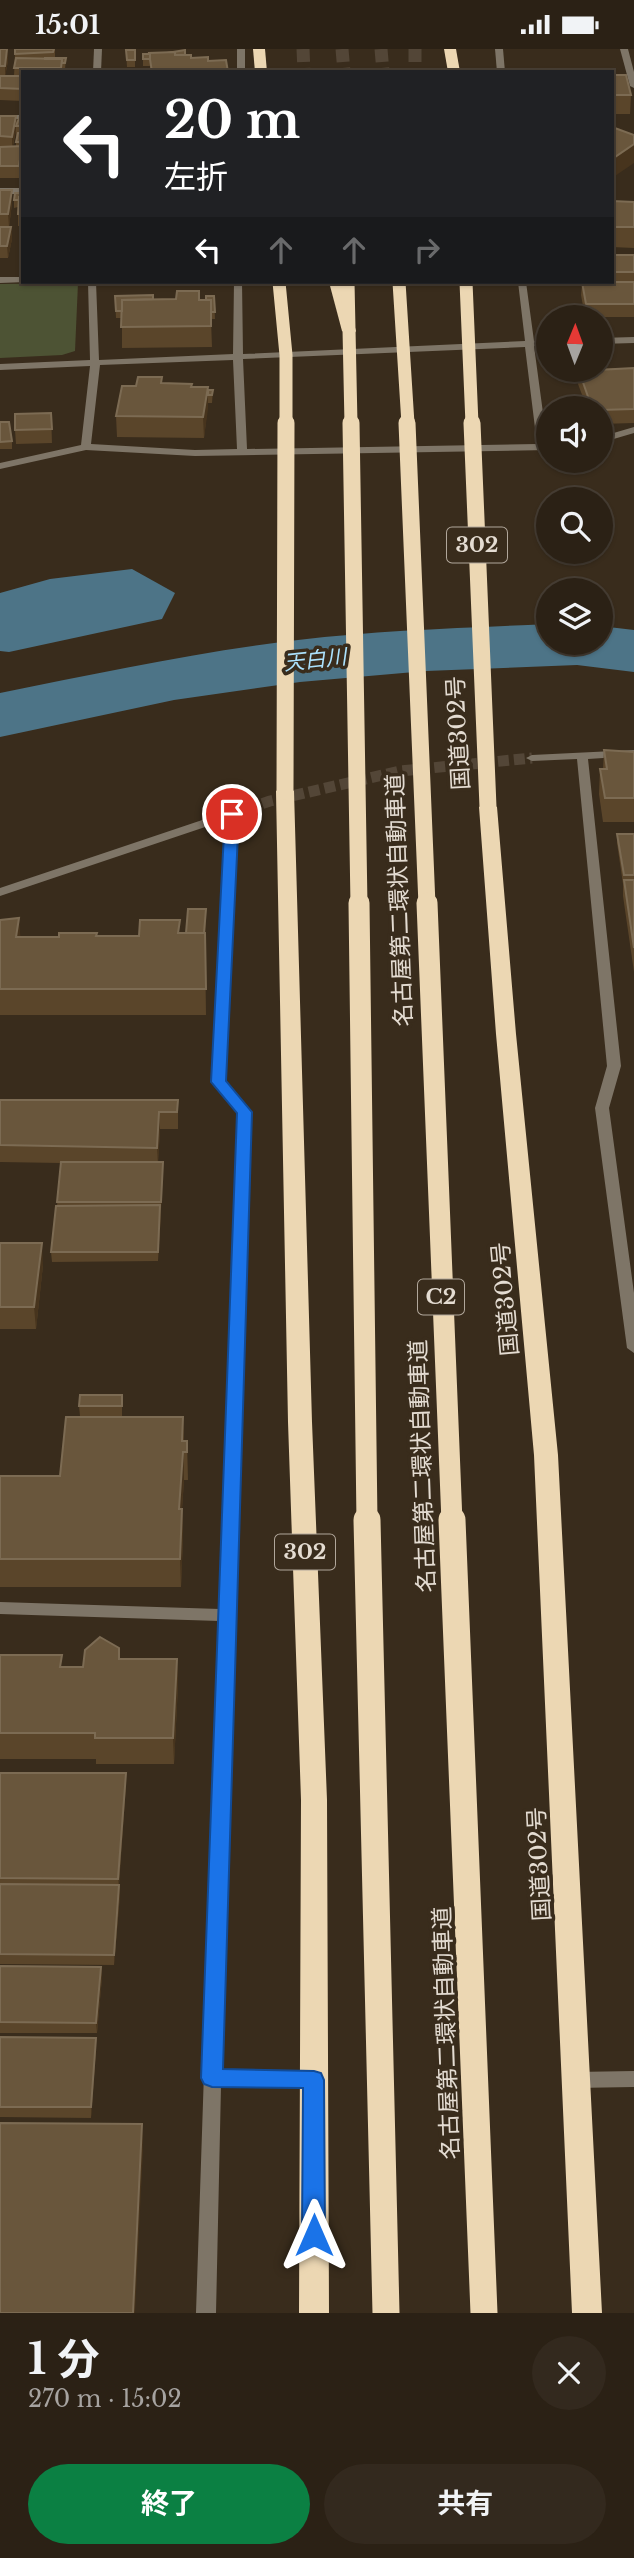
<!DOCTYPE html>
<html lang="ja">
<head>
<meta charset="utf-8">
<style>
  :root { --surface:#2b2115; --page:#33291e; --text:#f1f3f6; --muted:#a6a3a0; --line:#473e34; --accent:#0b8043 }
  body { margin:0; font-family:"Libre Baskerville","Noto Sans JP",serif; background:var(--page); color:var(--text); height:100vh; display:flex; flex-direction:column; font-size:26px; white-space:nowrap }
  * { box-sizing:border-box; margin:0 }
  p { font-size:23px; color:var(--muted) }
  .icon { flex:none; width:38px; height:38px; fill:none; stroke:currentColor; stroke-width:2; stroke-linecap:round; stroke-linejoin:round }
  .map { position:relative; height:2264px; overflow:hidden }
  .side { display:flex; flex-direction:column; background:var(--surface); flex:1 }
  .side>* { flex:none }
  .guide { position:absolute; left:21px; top:21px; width:593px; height:214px; border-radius:0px; box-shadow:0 2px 5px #0004,0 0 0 2px var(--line); background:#202124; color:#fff; overflow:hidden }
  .needle { width:46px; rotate:1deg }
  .fabs { position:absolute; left:536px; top:256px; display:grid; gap:14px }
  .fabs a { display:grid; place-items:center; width:77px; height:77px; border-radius:50%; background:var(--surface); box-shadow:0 2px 5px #0004,0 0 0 2px var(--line); font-size:35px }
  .pin { position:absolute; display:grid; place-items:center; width:60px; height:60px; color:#fff; margin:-30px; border:4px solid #fff; border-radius:50%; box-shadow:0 2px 7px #0007 }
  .me { position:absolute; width:77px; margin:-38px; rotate:0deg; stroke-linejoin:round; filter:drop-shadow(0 0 5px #0008) }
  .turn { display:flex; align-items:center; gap:24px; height:147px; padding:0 28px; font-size:32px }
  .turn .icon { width:91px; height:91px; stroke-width:2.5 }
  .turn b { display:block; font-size:49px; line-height:60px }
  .lanes { display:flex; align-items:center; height:66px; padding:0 28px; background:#0003; justify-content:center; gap:35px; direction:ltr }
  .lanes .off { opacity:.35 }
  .round { display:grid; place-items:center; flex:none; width:74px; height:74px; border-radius:37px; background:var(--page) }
  .overview { display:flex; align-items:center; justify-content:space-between; height:119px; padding:0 28px }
  h1 { font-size:42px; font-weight:700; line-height:52px }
  .primary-button { display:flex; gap:14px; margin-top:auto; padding:14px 28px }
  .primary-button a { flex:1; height:80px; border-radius:42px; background:var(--accent); color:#fff; font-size:28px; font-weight:700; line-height:80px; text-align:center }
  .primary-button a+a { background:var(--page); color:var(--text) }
  .status { display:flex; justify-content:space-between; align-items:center; height:49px; padding:0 35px; background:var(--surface); direction:ltr }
  .status svg { height:19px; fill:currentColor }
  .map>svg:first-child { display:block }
</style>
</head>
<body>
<div class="status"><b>15:01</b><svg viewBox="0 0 49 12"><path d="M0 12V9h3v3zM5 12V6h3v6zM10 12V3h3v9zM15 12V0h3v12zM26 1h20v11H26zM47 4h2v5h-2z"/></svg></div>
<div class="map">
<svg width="634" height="2264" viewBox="0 0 634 2264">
  <rect width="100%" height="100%" fill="#392c1c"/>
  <polygon fill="#4d5334" points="78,234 75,302 62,306 0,309 0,235"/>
  <polygon fill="#4d7487" points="132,520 175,544 162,570 9,603 0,602 0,544 50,530"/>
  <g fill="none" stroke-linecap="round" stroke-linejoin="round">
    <path fill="#4d7487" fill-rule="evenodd" d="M548 575V593H600V577L634 581V623L577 616 426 622 300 633 174 651 0 688V644C99 624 198 603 298 591 381 581 465 579 548 575Z"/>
    <polyline stroke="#534637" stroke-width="11" stroke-dasharray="11 5" stroke-linecap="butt" points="232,765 270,752 400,722 532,709"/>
    <g stroke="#534637" stroke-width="13" stroke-dasharray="13 6" stroke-linecap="butt">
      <polyline points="303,0 304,23"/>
      <polyline points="342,0 344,23"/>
      <polyline points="381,0 383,23"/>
      <polyline points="415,0 415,23"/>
    </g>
    <g fill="#7e7567" fill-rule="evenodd">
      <polygon points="94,0 102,0 101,23 93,23"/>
      <rect x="237" y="0" width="8" height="23"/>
      <polygon points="495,0 503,0 505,23 497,23"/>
      <polygon points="620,0 628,0 634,23 634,39 630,37"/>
      <rect x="0" y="66" width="23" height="4"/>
      <rect x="0" y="139" width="23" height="6"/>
      <polygon points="0,228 23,228 23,233 26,233 0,234"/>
      <path d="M88 233H96L99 311 233 305 234 233H242L243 305 525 292 518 233H526L534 292 548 291V297H534L548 401 195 407 86 401 0 420V414L81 396 90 317 0 321V315L90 311ZM525 298 537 395 247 400 243 310ZM233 311 237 400 195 401 91 395 100 316Z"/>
      <polygon points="634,288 634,294 600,295 600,289"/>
      <polygon points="634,378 634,384 600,394 600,388"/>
      <polygon points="634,701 634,707 588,710 621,1017 609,1059 634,1244 634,1304 627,1299 595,1059 607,1017 577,710 532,712 526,709 532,706"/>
      <polygon points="232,761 238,765 226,1032 252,1063 222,2021 314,2022 321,2024 324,2030 321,2036 314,2038 221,2037 216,2264 196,2264 219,1572 0,1565 0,1553 220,1560 238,1064 212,1033 226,771 0,847 0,839"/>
      <polygon points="634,2022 634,2038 575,2039 568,2037 565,2031 568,2025 575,2023"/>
    </g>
    <g fill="#ecd7b3" fill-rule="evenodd">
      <polygon points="253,0 265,0 267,23 255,23"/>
      <polygon points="444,0 456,0 460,23 448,23"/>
      <polygon points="329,233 342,233 356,282 354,285 349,286 342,282"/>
      <polygon points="285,737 294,742 312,1373 327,1751 329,2264 299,2264 301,1751 288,1373 276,742"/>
      <polygon points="488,753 497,758 516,985 558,1406 602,2264 572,2264 534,1406 496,985 479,758"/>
    </g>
    <g stroke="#ecd7b3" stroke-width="13">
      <polyline points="279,233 286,306 286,375"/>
      <polyline points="348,233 351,375"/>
      <polyline points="399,233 408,375"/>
      <polyline points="466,233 472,375"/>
    </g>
    <g stroke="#ecd7b3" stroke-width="17">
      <polyline points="351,374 359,856"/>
      <polyline points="407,374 427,856"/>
      <polyline points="472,374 488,758"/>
      <polyline points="285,742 286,374"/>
    </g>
    <g stroke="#ecd7b3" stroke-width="21">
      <polyline points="359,854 367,1473"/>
      <polyline points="427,854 452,1473"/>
    </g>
    <g stroke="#ecd7b3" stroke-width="27">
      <polyline points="367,1471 386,2264"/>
      <polyline points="452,1471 484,2264"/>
    </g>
  </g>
  <g fill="#5a452a" fill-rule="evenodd">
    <polygon points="0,0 7,0 8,12 5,27 14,27 15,5 55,0 55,9 66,9 65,20 62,20 62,23 23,23 23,52 0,51"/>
    <polygon points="126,1 135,1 135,18 127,18"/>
    <polygon points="143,5 185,6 191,9 208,12 228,23 150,23 150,17 143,17"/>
    <polygon points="612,26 631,46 630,65 612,65"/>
    <path d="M23 64V105L20 129H0V67H16L17 76ZM16 81V97H13Z"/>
    <polygon points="0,141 12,154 9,178 11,178 12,190 8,209 0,209"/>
    <polygon points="23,144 23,177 18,177 18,158 14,159 14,151"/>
    <polygon points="612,152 634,153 634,199 612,198"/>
    <polygon points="612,206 634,206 634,268 585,268 581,246 582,236 573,236 573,233 612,233"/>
    <polygon points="115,247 153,250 199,251 206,251 214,247 215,270 211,270 212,298 122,299 122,269 116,269"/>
    <polygon points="634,319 634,374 600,375 600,359 587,359 578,335 577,320"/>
    <polygon points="162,334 213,341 212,354 208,354 204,389 117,388 116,367 136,337"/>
    <polygon points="51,364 52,394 16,395 15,381"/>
    <polygon points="0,373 12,392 12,400 0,400"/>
    <polygon points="604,701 634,703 634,773 603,773 599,745 600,720 603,720"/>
    <polygon points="617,785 634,785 634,923 623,847 623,835 617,794"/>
    <polygon points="206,860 205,893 206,966 0,966 0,871 20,888 139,887 186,884"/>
    <polygon points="0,1051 178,1051 178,1080 160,1080 158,1113 163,1123 158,1212 52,1213 51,1203 57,1157 61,1114 0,1113"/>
    <polygon points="0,1194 43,1216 36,1280 0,1280"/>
    <polygon points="122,1346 122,1367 80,1367 79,1357"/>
    <polygon points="183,1368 184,1392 187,1392 188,1431 184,1431 182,1460 183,1488 181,1538 0,1538 0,1427 60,1427"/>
    <polygon points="119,1599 120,1610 177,1610 178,1636 174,1715 96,1715 96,1710 0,1710 0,1606 62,1618 83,1618"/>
    <polygon points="0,1724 126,1724 126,1735 119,1836 120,1846 114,1916 0,1915"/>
    <polygon points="0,1917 101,1918 102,1928 97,1984 0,1984"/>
    <polygon points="0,1988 96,1989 96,2000 91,2069 0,2068"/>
  </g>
  <g fill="#47341d">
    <polygon points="7,0 8,12 5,28 5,17"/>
    <polygon points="16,67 16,81 12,100 12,88"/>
    <polygon points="634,95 634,114 612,129 612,110"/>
    <polygon points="22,97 23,110 20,129 19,117"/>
    <polygon points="12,141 12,154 9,178 8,165"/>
    <polygon points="11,178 12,190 8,209 7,197"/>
    <polygon points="208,338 208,360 204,389 203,368"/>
    <polygon points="19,869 21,895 16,888"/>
    <polygon points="159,1063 160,1080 158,1116 157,1099"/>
    <polygon points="163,1113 163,1123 161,1162 161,1153"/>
    <polygon points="160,1156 161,1166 158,1212 158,1203"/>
    <polygon points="42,1194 43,1216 36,1280 34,1258"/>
    <polygon points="183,1368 184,1431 180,1488 179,1460"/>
    <polygon points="182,1460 183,1488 181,1538 180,1510"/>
    <polygon points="177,1610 178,1636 174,1715 173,1689"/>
    <polygon points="126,1724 126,1735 118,1840 118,1830"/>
    <polygon points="119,1836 120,1846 114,1916 114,1906"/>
    <polygon points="101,1918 102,1928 97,1984 96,1974"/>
    <polygon points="96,1989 96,2000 91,2069 91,2058"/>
    <polygon points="142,2075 143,2101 135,2264 133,2264"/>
  </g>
  <g fill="#69563c" stroke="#7c6b53" stroke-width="2">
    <polygon points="0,0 7,0 5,17 0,17"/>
    <polygon points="15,0 54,0 53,3 15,5"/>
    <polygon points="126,1 135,1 135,11 127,11"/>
    <polygon points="185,1 185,6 175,6 175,3 167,4"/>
    <polygon points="175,3 175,6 191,6 191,9 208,8 208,12 226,11 228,23 152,23 149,4"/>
    <rect x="143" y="5" width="7" height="5"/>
    <polygon points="16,9 62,10 61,19 14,19"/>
    <polygon points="45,9 66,9 65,14 62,14 62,10 45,10"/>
    <polygon points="612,26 626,26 631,46 612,46"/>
    <polygon points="0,27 23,27 23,40 0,39"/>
    <polygon points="21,64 23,64 23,77 16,77"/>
    <polygon points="0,67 16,67 12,88 0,87"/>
    <polygon points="612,78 634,86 634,95 612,110"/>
    <polygon points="18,84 23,84 23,93 16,93"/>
    <polygon points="22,97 19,117 0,117 0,98"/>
    <polygon points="0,141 12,141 8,165 0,165"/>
    <polygon points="15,144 23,144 23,148 19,148 19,151 14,151"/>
    <polygon points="19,148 23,148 23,165 18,165"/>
    <polygon points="612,152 634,153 634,178 612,178"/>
    <polygon points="0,178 11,178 7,197 0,197"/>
    <rect x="612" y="206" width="22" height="17"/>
    <polygon points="582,233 634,233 634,255 586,255"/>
    <polygon points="177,242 199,242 199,251 211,251 211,277 121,278 122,251 176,250"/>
    <polygon points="153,246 153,250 122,251 122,262 116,262 115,247"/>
    <polygon points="206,247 214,247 215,263 211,263 211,251 206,251"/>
    <polygon points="600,318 601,321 579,322 578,320 600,320"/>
    <polygon points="634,319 634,360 600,361 600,359 592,359 579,322"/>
    <polygon points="138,328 162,328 161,334 192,335 191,338 208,338 203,368 116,367 122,337 136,337"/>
    <polygon points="208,341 213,341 212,346 208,346"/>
    <polygon points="51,364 52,380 15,381 15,365"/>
    <polygon points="0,373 9,373 12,392 0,393"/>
    <polygon points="604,701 634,703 634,749 605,749 600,720 607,720"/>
    <polygon points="617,785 634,785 634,826 624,826"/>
    <polygon points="624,831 634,831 634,899"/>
    <polygon points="188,860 206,860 204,884 186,884"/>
    <polygon points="19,869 16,888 59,888 59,884 97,884 96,887 139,887 140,871 180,871 178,884 205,884 206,940 0,940 0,871"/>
    <polygon points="0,1051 178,1051 177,1063 159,1063 157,1099 0,1096"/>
    <polygon points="61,1113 163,1113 161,1153 57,1153"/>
    <polygon points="160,1156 158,1203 51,1203 56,1157"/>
    <polygon points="0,1194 42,1194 34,1258 0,1258"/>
    <polygon points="80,1346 122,1346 122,1357 79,1357"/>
    <polygon points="66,1368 183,1368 182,1392 187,1392 187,1403 183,1403 179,1460 182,1460 180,1510 0,1510 0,1427 60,1427"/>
    <polygon points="100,1588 119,1599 119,1610 177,1610 173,1689 95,1689 95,1684 0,1684 0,1606 62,1606 60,1618 83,1618 85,1601"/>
    <polygon points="0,1724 126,1724 118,1830 0,1829"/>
    <polygon points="0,1835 119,1836 114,1906 0,1905"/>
    <polygon points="0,1917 101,1918 96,1974 0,1973"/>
    <polygon points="0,1988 96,1989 91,2058 0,2058"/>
    <polygon points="0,2074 142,2075 133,2264 0,2264"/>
  </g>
  <polygon fill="#1a73e8" stroke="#114b97" stroke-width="2" points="232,761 239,765 226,1032 252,1063 223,2020 314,2022 321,2024 324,2031 325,2186 322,2193 314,2196 306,2193 302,2186 303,2039 212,2038 204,2035 201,2029 237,1064 211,1033 225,765"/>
  <g text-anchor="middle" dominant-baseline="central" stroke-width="7" stroke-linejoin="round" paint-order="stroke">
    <g fill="#392c1c" stroke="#b1a79b" stroke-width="2">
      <rect x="447" y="478.5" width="60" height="35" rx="5"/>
      <rect x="418" y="1230.5" width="46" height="35" rx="5"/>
      <rect x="275" y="1485.5" width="60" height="35" rx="5"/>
    </g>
    <g font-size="21" font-weight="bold" fill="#e4dcd2">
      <text x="477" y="496">302</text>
      <text x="441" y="1248">C2</text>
      <text x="305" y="1503">302</text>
    </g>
    <g font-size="21" font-style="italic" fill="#ace2fd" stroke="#392c1c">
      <text transform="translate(315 611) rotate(-6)">天白川</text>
    </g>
    <g font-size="23" fill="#e4dcd2" stroke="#392c1c">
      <text transform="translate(458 684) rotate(-93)">国道302号</text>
      <text transform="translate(399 851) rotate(-92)">名古屋第二環状自動車道</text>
      <text transform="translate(505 1250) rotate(-95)">国道302号</text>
      <text transform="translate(422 1417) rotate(-92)">名古屋第二環状自動車道</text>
      <text transform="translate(539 1815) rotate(-93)">国道302号</text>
      <text transform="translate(446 1984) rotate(-92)">名古屋第二環状自動車道</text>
    </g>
  </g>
</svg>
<div class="fabs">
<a><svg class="needle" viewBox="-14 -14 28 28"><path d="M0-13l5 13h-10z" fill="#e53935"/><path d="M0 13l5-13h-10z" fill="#a6a3a0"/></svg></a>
<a><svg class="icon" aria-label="sound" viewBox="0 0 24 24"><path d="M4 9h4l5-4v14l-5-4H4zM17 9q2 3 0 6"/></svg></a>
<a><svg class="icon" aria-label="search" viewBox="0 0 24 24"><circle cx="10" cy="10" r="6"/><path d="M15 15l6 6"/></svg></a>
<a><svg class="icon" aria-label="layers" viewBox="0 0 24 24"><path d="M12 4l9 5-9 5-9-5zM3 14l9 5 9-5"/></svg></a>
</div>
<div class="pin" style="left:232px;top:765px;background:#d93025"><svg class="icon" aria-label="arrive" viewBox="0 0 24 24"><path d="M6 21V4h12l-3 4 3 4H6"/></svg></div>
<svg class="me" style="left:314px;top:2186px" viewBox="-20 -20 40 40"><path d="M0-17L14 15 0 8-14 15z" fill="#1a73e8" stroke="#fff" stroke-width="4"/></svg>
<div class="guide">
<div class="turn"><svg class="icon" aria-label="left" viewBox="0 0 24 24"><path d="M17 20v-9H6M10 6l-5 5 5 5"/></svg><div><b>20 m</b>左折</div></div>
<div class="lanes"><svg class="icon" aria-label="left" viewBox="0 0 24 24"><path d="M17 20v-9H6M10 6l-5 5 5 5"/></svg><svg class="icon off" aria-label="ahead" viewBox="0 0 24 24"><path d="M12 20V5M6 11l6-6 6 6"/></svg><svg class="icon off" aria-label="ahead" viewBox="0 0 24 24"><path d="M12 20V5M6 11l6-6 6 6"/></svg><svg class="icon off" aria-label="right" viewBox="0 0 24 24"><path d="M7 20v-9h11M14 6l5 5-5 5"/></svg></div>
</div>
</div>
<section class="side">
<div class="overview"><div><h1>1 分</h1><p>270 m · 15:02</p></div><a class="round"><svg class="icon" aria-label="close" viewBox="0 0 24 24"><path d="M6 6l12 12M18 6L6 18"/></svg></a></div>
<div class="primary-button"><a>終了</a><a>共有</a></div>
</section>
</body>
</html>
